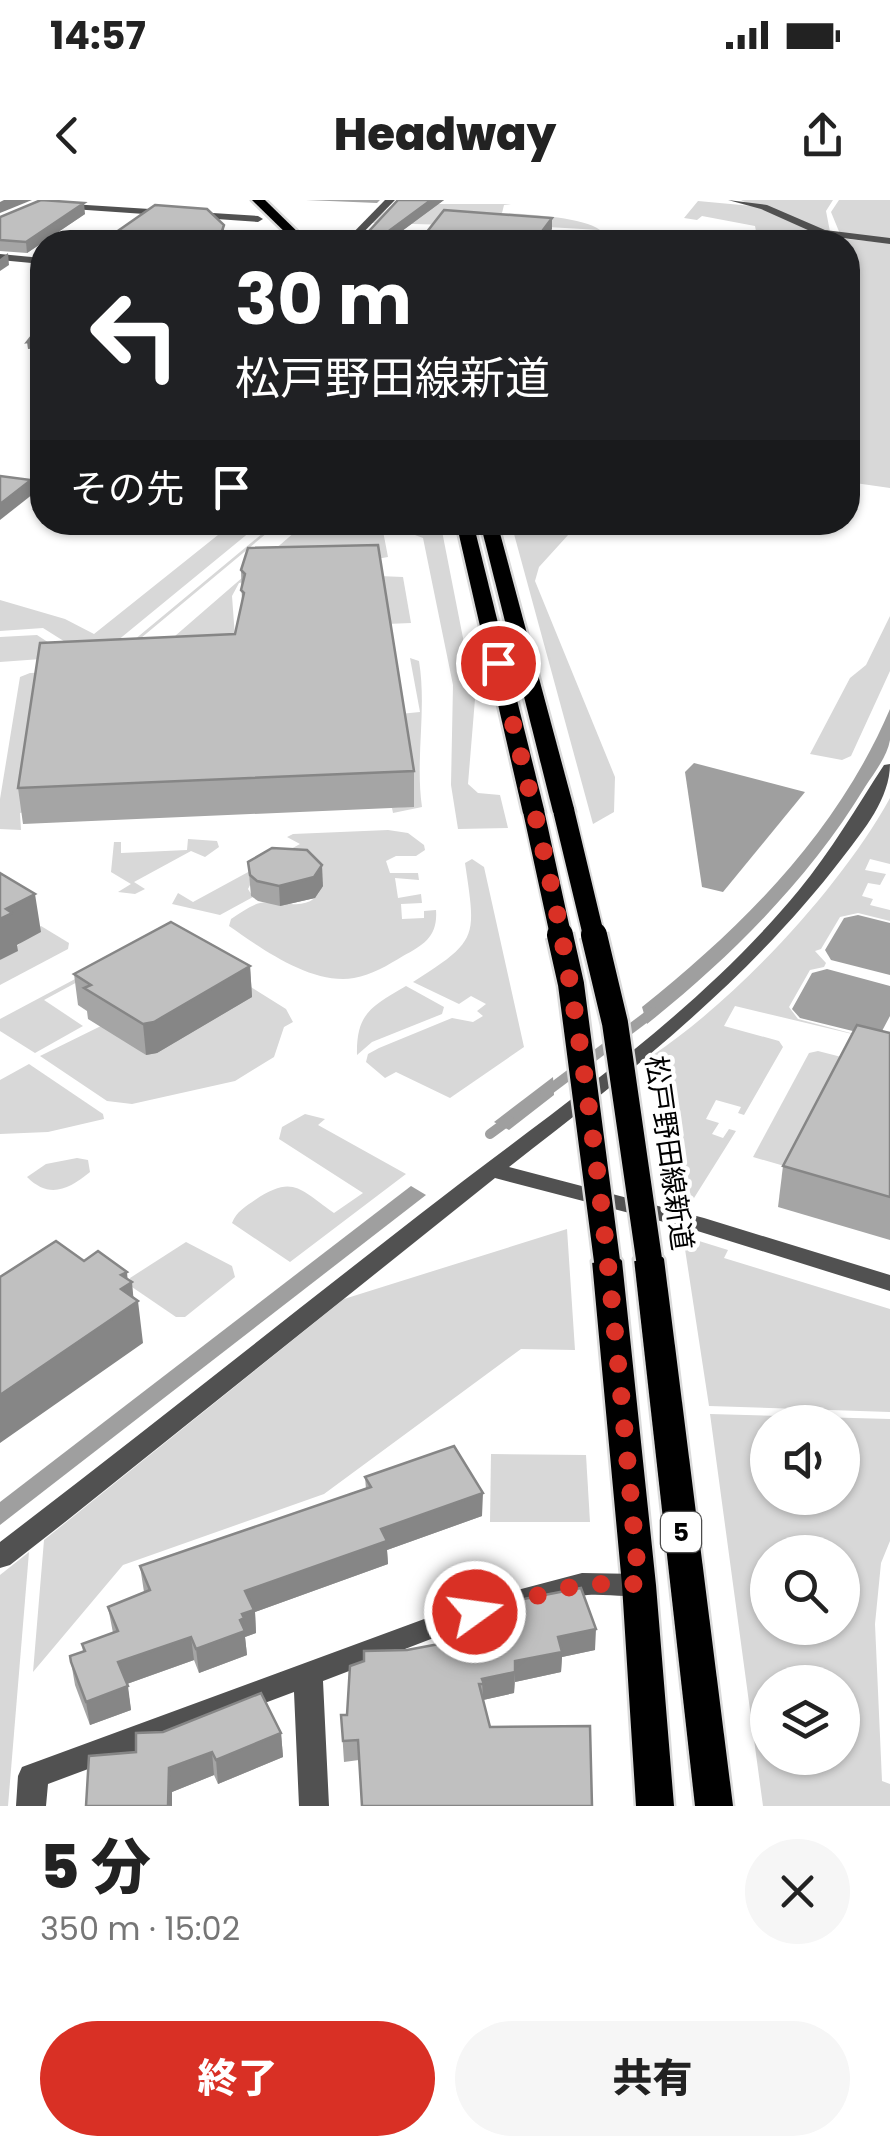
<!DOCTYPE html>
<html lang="ja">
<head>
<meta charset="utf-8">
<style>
  :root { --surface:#fff; --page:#f6f6f6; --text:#222; --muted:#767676; --accent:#d93025 }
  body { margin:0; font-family:Poppins,"Noto Sans JP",sans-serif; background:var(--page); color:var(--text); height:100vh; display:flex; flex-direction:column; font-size:38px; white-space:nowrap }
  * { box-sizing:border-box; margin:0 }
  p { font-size:32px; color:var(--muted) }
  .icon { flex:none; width:55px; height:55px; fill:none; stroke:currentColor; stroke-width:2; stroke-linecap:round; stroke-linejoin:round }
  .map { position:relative; height:1606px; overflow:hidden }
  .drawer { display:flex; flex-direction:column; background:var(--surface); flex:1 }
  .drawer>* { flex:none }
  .top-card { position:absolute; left:30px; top:30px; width:830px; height:305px; border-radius:40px; box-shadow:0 2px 8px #0004; background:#202124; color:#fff; overflow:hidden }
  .controls { position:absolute; left:750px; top:1205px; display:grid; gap:20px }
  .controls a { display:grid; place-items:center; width:110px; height:110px; border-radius:50%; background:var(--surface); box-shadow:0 2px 8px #0004; font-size:50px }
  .pin { position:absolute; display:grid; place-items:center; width:85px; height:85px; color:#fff; margin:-42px; border:5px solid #fff; border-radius:50%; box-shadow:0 2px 10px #0007 }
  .me { position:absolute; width:110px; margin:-55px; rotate:76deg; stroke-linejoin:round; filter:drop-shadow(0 0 8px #0008) }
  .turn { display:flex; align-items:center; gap:35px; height:210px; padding:0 40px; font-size:45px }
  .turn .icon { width:130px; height:130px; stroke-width:2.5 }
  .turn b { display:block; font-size:70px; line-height:85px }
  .then { display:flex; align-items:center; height:95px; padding:0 40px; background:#0003; gap:20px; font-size:38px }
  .round { display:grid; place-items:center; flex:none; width:105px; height:105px; border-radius:52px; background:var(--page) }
  .headline { display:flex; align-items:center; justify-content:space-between; height:170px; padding:0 40px }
  h1 { font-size:60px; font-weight:800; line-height:75px }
  .action { display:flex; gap:20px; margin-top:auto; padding:20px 40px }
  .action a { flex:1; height:115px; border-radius:60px; background:var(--accent); color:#fff; font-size:40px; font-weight:800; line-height:115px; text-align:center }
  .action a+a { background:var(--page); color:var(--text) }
  .status { display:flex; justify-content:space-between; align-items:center; height:70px; padding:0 50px; background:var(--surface); direction:ltr }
  .status svg { height:28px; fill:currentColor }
  header { display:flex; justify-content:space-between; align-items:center; height:130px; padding:0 40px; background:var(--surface); font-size:45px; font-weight:800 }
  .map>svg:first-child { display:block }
</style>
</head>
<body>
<div class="status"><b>14:57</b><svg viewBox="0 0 49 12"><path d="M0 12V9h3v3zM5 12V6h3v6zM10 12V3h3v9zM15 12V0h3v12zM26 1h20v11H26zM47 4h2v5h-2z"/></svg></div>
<header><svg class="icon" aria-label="back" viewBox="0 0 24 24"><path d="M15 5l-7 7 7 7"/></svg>Headway<svg class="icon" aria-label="share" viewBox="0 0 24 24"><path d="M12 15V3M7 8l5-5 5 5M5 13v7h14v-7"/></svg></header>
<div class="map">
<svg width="890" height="1606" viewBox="0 0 890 1606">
  <rect width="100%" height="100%" fill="#fff"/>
  <g fill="#d8d8d8" fill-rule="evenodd">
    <polygon points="741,0 833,0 826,11 832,42 781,42 782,39 756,31 755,26 702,16 697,20 684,18 698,1 752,6"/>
    <polygon points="839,0 890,0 890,39 840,34 831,12"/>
    <path d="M394 4H511L504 5 502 13C525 14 583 17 600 30L461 22 464 11 455 25 370 23Z"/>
    <polygon points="846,39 890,43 890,288 848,282 848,42 839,41"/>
    <polygon points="233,323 261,323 117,441 70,445 43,428 0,431 0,400 65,419 94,434"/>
    <polygon points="275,323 279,323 123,453 0,462 0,437 37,435 60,450 128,445"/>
    <polygon points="511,323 569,334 539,367 535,381 615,577 614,612 593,624"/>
    <polygon points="371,326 383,331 388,357 239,383 232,396 235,437 160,449 296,331"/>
    <polygon points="441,326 475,499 468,584 478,593 500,595 508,628 458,629 451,585 453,485 423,338 415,335 413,329"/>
    <polygon points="379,376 403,377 411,423 387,424"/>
    <polygon points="890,416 890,471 851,556 842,560 810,554 850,478 866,465"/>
    <path d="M410 458 419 461C427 510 415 558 422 607L393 613 392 608 414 606 400 514 420 512Z"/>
    <polygon points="94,471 25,612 20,613 21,630 0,629 0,599 20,477 30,473"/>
    <path d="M890 598V664L870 659 865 670 886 674 880 685 868 683 862 696 873 699 870 705 890 710V721L858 713 840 717 821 749 815 751 826 763 824 767 810 770 789 807 798 819 869 838 735 806 724 826 779 841 783 847 744 915 738 913 741 907 716 900 706 919 719 923 712 934 723 938 729 929 736 931 689 1006 676 1002 653 855C738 798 841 687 890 598Z"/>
    <path d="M388 630 408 633 424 645 425 650 416 656H396L386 661 390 673H418L419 680 395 678 398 698 421 694 422 703 401 704 402 719 424 718V711L436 710C438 736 424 745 403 756 388 765 372 775 354 778 312 785 262 749 229 726L231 719C239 714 251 705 260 703 281 700 317 716 322 682L254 677 248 689 253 697 220 715 172 704 178 693 193 702 300 644 287 637 293 634Z"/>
    <polygon points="188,639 217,641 219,647 205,657 191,651 134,682 145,689 135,694 118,692 131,684 111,672 114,642 121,642 121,653 187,650"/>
    <path d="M472 659 484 667 524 847 450 898 396 872 385 878 366 862 368 854 379 848 452 818 473 822 483 816 477 811 486 804 471 796 459 804 413 782C479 740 476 738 465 663Z"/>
    <polygon points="41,726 69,743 68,749 0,785 0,760"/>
    <polygon points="176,740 286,809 293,822 284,827 274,857 235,881 132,904 107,901 40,856 105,824 146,855 154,851"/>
    <polygon points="139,745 142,747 44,800 83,826 35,853 0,831 0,819"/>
    <path d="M406 786 444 807 442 814 372 842 357 855C356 813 372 806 406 786Z"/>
    <polygon points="818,851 857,861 798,970 753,957 809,853"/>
    <polygon points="29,864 103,914 104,919 48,932 0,934 0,880"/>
    <path d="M305 914 325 919 318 925 406 974 290 1062 232 1023C237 1011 245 1007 255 1000 294 974 300 990 334 1013L363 993 279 939 282 927Z"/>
    <path d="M77 958 88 960 90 972C68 990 49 999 27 977L46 964Z"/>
    <polygon points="567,1029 575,1150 521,1149 324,1294 123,1365 33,1472 44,1340 344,1099"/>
    <polygon points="683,1036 728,1050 724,1058 890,1109 890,1212 709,1206"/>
    <polygon points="186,1042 232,1066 235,1077 185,1117 176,1117 132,1087 130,1078"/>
    <path d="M710 1214 890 1219V1341L881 1363 875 1424 882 1581 890 1584V1606H763ZM842 1222V1298H768V1222ZM768 1352H842V1428H768ZM768 1482H842V1558H768Z"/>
    <polygon points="491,1254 586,1255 590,1322 490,1322"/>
    <polygon points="29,1352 8,1606 0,1606 0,1375"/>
  </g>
  <g fill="#9f9f9f">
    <path d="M890 509C890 519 890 530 890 540 887 557 874 573 865 587 810 678 730 758 647 824L642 807C745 725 838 631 890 509Z"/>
    <polygon points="694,563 805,592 723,692 702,687 685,572"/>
    <polygon points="858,715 890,723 890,775 831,760 825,750 844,718"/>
    <polygon points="827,769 890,786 890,816 882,831 871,828 869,835 800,818 792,809 812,773"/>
    <polygon points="553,877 554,895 509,930 494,922"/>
    <polygon points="411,986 426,995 0,1325 0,1302"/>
  </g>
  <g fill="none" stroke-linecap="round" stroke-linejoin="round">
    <g stroke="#9f9f9f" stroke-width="10">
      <polyline points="545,893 653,812"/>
      <polyline points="490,934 509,920"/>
    </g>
    <g stroke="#dbdbdb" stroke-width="5">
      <g id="primary">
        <polygon points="252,0 265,0 308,42 295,42"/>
        <polygon points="456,322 473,322 545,613 542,618 526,618 523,613"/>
        <polygon points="480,322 497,322 575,612 572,617 556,617 553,612"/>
        <polygon points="649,1049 659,1052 664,1059 733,1606 695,1606 634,1059 639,1052"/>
        <polygon points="607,1051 617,1054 622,1061 656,1385 674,1606 636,1606 622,1385 592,1061 597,1054"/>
      </g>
    </g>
    <g fill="#515151" fill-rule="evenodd">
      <polygon points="385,0 395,0 354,42 344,42"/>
      <polygon points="728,0 767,5 825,30 890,38 890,44 819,35 761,9"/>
      <polygon points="55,3 258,16 263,19 258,22 58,8"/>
      <polygon points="0,54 42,58 42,64 0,60"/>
      <path d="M890 564C890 598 864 630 843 657 750 779 630 873 509 967L704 1018 890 1075V1091L691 1029 495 978 65 1322 10 1365 0 1368V1342C141 1234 279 1124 419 1015 548 914 693 819 799 690 831 651 856 608 884 565Z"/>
      <path d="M582 1373 639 1374 649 1377 653 1385 649 1393C627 1400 602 1392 580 1396 491 1410 406 1450 323 1481L329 1606H299L294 1492 48 1584 46 1606H16L18 1576 22 1567 465 1404Z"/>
    </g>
    <use href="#primary" fill="#000" fill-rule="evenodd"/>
    <g stroke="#dbdbdb" stroke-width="25" stroke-linecap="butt">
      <g id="primary-bridge-far1">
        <polyline points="564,612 594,737"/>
        <polyline points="534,613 561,737"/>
      </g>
    </g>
    <g stroke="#dbdbdb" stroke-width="31" stroke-linecap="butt">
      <g id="primary-bridge">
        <polyline points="560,735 571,784 607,1061"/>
        <polyline points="594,735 615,823 649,1059"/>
      </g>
    </g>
    <use href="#primary-bridge-far1" stroke="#000" stroke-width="21"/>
    <use href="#primary-bridge" stroke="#000" stroke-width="26"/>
  </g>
  <g fill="#a5a5a5">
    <polygon points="306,0 380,0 377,3"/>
    <polygon points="396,0 444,0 387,42 373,42 371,40 370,30 396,2"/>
    <polygon points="85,14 27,53 0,51 0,17"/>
    <polygon points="224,25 224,31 248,42 102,42"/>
    <polygon points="552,29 542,42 419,42"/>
    <polygon points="241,370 414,571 414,607 23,624 18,588 235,434 242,403"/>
    <polygon points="248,662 323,686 315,698 280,706 258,701 251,696"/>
    <polygon points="250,766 252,797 157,853 146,855 88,819 87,811 78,805 74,774"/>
    <polygon points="890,833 890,1040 778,1007 783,966"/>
    <polygon points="365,1277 482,1316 387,1350 388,1364 255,1412 256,1433 245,1437 247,1455 199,1473 194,1460 127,1484 131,1510 90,1525 75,1485 71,1462 83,1452 82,1444 113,1433 108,1407 144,1392 140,1366 366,1289"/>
    <polygon points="471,1412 595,1450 562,1457 561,1472 515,1482 514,1493 483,1500 359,1560 344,1562 341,1515 347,1515 436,1445 436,1435 471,1424"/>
    <polygon points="281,1533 283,1557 218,1584 214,1575 172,1592 172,1606 86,1606 136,1552"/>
  </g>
  <g fill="#868686">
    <polygon points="4,0 32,0 0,13 0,2"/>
    <polygon points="431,0 444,0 387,42 379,42 378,39"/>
    <polygon points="84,3 85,14 27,53 26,42"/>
    <polygon points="552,18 552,29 542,42 534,42"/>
    <polygon points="8,53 9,65 0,71 0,59"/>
    <polygon points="42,140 42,148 28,149 27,142"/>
    <polygon points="31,280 33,294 0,320 0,304"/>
    <polygon points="322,665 323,686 315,698 280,706 279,686"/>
    <polygon points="35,694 41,732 17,745 18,751 0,760 0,719 6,709"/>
    <polygon points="250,766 252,797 157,853 146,855 143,824"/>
    <polygon points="127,1072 128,1084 132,1082 134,1104 138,1101 143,1143 0,1243 0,1195 121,1089 121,1075"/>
    <polygon points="483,1293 482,1316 387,1350 388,1364 255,1412 256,1433 245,1437 247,1455 199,1473 196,1449 240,1420 245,1391 381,1329"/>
    <polygon points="596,1429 595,1450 562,1457 561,1472 515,1482 515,1461 558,1437"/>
    <polygon points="191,1437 194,1460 121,1486 118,1462"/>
    <polygon points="515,1472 514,1493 483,1500 482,1479"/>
    <polygon points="128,1486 131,1510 90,1525 86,1502"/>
    <polygon points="281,1533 283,1557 218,1584 216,1560"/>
    <polygon points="212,1552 214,1575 172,1592 172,1606 168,1606 169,1568"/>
  </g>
  <g fill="#c0c0c0" stroke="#868686" stroke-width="2.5">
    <polygon points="41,0 84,3 26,42 0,40 0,17"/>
    <polygon points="398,0 431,0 378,39 370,30"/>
    <polygon points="155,5 207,9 224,25 222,31 248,38 248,42 172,42 170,41 147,39 141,42 102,42"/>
    <polygon points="444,10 552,18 534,42 473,38 470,42 419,42"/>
    <polygon points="42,123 42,140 27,142"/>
    <polygon points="0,276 31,280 0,304"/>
    <polygon points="378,345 414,571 18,588 40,443 235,434 244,393 241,390 245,374 241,370 248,348"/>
    <polygon points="272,648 307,650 322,665 314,677 279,686 257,681 250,675 248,662"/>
    <polygon points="0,673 35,694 6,709 12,713 0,719"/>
    <polygon points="171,722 250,766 154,822 143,824 84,788 91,785 74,774"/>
    <polygon points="857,825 890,833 890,997 783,966"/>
    <polygon points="56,1041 84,1061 98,1051 127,1072 121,1075 132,1082 121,1089 138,1101 0,1195 0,1077"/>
    <polygon points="454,1246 483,1293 381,1329 387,1341 245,1391 254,1410 242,1414 244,1418 240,1420 245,1431 196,1449 191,1437 118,1462 128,1486 86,1502 71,1462 70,1456 85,1451 82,1444 118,1431 108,1407 150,1390 140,1366 371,1287 365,1277"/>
    <polygon points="581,1388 596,1429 558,1437 562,1452 515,1461 515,1472 482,1479 484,1484 479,1484 490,1527 590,1526 592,1606 362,1606 358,1540 343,1541 341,1515 347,1515 350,1466 364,1461 364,1451 407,1450 439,1444 436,1435 474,1423 471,1412 488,1409 487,1406"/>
    <polygon points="261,1493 281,1533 216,1560 212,1552 169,1568 168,1606 86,1606 89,1556 136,1552 136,1533 163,1532"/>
  </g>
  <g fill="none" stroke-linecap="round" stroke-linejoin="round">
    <path stroke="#d93025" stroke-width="18" stroke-dasharray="0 32.4" d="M475 1412 582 1384H639C620 1186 604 986 571 789 553 679 524 570 498 463"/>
  </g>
  <g text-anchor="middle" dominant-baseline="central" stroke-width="9" stroke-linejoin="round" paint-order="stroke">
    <rect fill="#fff" stroke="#4c4c4c" stroke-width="2.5" x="661" y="1312" width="40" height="40" rx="8"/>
    <g font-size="25" font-weight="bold" fill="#000">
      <text x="681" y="1332">5</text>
    </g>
    <g font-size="28" fill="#000" stroke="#fff">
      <text transform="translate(669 953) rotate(82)">松戸野田線新道</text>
    </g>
  </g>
</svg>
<div class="controls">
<a><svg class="icon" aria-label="sound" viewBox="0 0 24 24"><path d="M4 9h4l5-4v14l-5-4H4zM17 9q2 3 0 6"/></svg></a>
<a><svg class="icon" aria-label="search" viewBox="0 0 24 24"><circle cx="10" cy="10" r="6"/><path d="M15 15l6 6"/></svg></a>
<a><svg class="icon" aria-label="layers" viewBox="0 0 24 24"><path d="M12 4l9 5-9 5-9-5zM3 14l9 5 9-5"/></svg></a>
</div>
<div class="pin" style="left:498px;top:463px;background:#d93025"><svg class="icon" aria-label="arrive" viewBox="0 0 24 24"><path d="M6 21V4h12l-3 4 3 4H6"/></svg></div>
<svg class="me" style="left:475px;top:1412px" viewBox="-20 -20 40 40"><circle r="17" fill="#d93025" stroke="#fff" stroke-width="3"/><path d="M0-11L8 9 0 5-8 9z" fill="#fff"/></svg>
<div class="top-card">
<div class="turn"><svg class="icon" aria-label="left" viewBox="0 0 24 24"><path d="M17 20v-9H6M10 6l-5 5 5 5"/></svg><div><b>30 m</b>松戸野田線新道</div></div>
<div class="then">その先<svg class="icon" aria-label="arrive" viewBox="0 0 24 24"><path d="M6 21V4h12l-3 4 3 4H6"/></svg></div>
</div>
</div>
<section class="drawer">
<div class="headline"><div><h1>5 分</h1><p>350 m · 15:02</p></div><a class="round"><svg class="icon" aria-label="close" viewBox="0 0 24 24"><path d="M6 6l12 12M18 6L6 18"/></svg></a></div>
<div class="action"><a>終了</a><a>共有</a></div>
</section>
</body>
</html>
